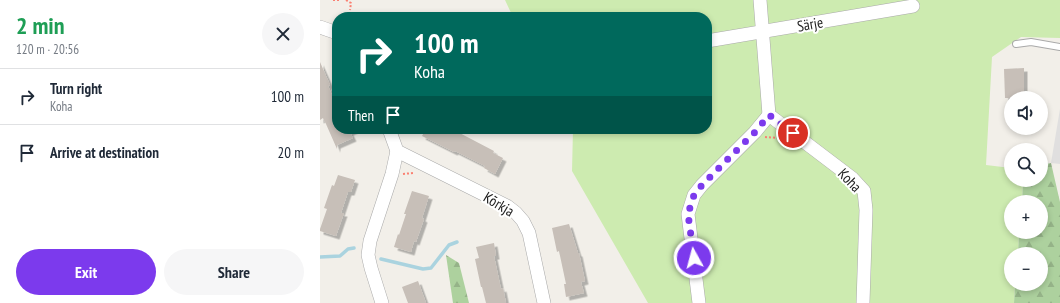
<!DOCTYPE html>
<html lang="en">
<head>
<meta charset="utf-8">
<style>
  :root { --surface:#fff; --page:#f6f6f7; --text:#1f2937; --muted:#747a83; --line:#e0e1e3; --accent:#7c3aed }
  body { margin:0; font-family:"PT Sans Narrow",sans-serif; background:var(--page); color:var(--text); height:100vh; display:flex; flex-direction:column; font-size:15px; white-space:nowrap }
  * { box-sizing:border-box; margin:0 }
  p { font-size:13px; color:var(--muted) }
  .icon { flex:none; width:22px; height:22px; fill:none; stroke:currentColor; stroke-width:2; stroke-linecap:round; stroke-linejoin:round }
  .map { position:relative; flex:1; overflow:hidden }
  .sheet { display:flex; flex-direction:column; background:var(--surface); width:320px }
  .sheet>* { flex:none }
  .guide { position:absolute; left:12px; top:12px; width:380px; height:122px; border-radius:16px; box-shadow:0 2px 6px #0003; background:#00695c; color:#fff; overflow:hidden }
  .tools { position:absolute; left:684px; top:91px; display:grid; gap:8px }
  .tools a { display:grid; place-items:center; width:44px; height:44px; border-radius:50%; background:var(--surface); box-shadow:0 2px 6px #0003; font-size:20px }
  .pin { position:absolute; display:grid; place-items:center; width:34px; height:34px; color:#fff; margin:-17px; border:2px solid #fff; border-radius:50%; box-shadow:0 1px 4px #0007 }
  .me { position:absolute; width:44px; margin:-22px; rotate:353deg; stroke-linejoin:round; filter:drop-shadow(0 0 3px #0008) }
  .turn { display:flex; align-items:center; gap:14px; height:84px; padding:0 16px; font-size:18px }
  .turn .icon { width:52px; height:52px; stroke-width:2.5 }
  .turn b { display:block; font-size:28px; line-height:34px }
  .then { display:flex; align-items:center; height:38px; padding:0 16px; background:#0003; gap:8px; font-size:15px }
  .round { display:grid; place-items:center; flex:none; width:42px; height:42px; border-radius:21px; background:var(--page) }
  .head { display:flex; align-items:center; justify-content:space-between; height:68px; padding:0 16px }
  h1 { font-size:24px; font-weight:700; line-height:30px; color:#1e9e55 }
  .action { display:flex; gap:8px; margin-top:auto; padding:8px 16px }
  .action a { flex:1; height:46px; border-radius:24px; background:var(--accent); color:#fff; font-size:16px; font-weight:700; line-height:46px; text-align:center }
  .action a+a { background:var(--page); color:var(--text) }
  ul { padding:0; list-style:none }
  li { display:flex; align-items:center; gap:12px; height:56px; padding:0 16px; border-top:1px solid var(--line) }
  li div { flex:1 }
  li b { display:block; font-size:15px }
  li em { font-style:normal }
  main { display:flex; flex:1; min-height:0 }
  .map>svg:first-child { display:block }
</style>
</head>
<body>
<main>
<section class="sheet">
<div class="head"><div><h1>2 min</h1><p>120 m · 20:56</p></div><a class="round"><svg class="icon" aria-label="close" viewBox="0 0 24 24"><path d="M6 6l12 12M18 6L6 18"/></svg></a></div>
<ul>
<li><svg class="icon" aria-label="right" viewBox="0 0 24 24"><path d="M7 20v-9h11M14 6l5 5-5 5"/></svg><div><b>Turn right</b><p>Koha</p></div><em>100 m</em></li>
<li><svg class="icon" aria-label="arrive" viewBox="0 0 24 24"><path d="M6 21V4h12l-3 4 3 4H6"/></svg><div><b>Arrive at destination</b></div><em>20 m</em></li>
</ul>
<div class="action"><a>Exit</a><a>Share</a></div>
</section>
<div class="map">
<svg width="740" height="303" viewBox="0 0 740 303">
  <defs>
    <pattern id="forest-firs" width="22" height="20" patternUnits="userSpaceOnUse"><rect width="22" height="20" fill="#add19e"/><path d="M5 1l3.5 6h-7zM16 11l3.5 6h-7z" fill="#95b388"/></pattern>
    <filter id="shadow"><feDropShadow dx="3.5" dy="3.5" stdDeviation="0" flood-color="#0004"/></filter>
  </defs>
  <rect width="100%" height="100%" fill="#f2efe9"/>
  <polygon fill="#e0dfdf" points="740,109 740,164 731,163"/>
  <polygon fill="#cdebb0" points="185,0 740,0 740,38 701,37 672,57 666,165 691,168 691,180 703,180 702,202 691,202 691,232 699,232 698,254 691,254 691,284 695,284 694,303 328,303 252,171 253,129 387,129 387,17 193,17"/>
  <g fill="url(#forest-firs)">
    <polygon points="731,163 740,202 740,303 694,303 695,284 721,284 721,254 698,254 699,232 721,232 721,202 702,202 703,180 721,180 721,165"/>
    <polygon points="126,255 139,263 149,303 133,303"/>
  </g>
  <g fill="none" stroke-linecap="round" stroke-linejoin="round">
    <g stroke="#aad3df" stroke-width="3.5">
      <polyline points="0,257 20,256 28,249 34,248"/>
      <polyline points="61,259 103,269 111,268 129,245 137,242"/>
    </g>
  </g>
  <g fill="#c7bfb8" filter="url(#shadow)">
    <polygon points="0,62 10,85 8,86 17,106 17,129 37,129 30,132 33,138 17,145 17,149 6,124 3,118 0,120"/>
    <polygon points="704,68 704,98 685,98 684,69"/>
    <polygon points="106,129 132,129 174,151 173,153 183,158 175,174 164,168 165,166 135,151 134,152 102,136"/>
    <polygon points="18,175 35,180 31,192 28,192 21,213 24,213 16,236 0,231 0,229 7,209 4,208 12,185 14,186"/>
    <polygon points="92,191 109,196 102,218 104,219 96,242 94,241 91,252 74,247 78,234 79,235 86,214 84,214"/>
    <polygon points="249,224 258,253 259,253 265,281 261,282 264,293 246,297 244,284 246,284 239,251 237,252 232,228"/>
    <polygon points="174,243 176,256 174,256 181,289 183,288 186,303 166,303 162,287 161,287 155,259 159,258 156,247"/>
    <polygon points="98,281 106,303 88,303 82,287"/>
  </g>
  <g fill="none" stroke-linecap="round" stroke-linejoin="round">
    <g stroke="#a9a9a9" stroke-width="8">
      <polyline id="lane" points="696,44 711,42 740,47"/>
    </g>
    <g stroke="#a9a9a9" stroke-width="14">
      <g id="street">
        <polyline points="440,0 449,115 532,178 544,191 546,210 543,303"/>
        <polyline points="0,27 17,33"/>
        <polyline points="387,41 593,6"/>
        <polyline points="69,129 77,151 187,206 196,213 203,221 209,233 224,303"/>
        <polyline points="62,303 51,268 48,255 50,241 72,174 77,151"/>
        <polyline points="379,303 368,214 374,195 382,185 435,132 449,115"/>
      </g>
    </g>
    <g stroke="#fa8072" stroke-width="2" stroke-dasharray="2 2" stroke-linecap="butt">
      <polyline points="13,0 19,0"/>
      <polyline points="26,0 31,3 30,10"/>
      <polyline points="445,137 459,138"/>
      <polyline points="83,174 93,173"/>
    </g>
    <use href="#lane" stroke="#fff" stroke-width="6"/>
    <use href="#street" stroke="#fff" stroke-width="13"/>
  </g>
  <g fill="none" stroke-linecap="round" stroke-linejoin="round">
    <polyline stroke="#7c3aed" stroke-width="7" stroke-dasharray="0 12.6" points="374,258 368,214 374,195 382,185 435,132 449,115 473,133"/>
  </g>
  <g text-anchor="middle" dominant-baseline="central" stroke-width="4" stroke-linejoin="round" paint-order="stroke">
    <g font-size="15" fill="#222" stroke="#fff">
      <text transform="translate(490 24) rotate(-10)">Särje</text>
      <text transform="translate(530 180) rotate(46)">Koha</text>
      <text transform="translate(179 204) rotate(31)">Kõrkja</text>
    </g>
  </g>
</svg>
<div class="tools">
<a><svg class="icon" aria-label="sound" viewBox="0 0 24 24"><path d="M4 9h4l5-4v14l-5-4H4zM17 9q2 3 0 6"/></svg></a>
<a><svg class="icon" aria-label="search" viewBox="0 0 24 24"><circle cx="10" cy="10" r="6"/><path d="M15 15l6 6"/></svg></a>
<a>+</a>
<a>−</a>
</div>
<div class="pin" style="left:473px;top:133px;background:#d93025"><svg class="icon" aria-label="arrive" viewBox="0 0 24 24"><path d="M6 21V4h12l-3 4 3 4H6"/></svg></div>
<svg class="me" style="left:374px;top:258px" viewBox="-20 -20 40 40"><circle r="17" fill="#7c3aed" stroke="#fff" stroke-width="3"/><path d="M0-11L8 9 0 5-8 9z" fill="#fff"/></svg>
<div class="guide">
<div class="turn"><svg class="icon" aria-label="right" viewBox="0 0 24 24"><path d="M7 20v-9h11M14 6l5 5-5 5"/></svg><div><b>100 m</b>Koha</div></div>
<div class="then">Then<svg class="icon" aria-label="arrive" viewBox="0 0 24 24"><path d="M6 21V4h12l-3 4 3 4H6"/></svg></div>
</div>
</div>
</main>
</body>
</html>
